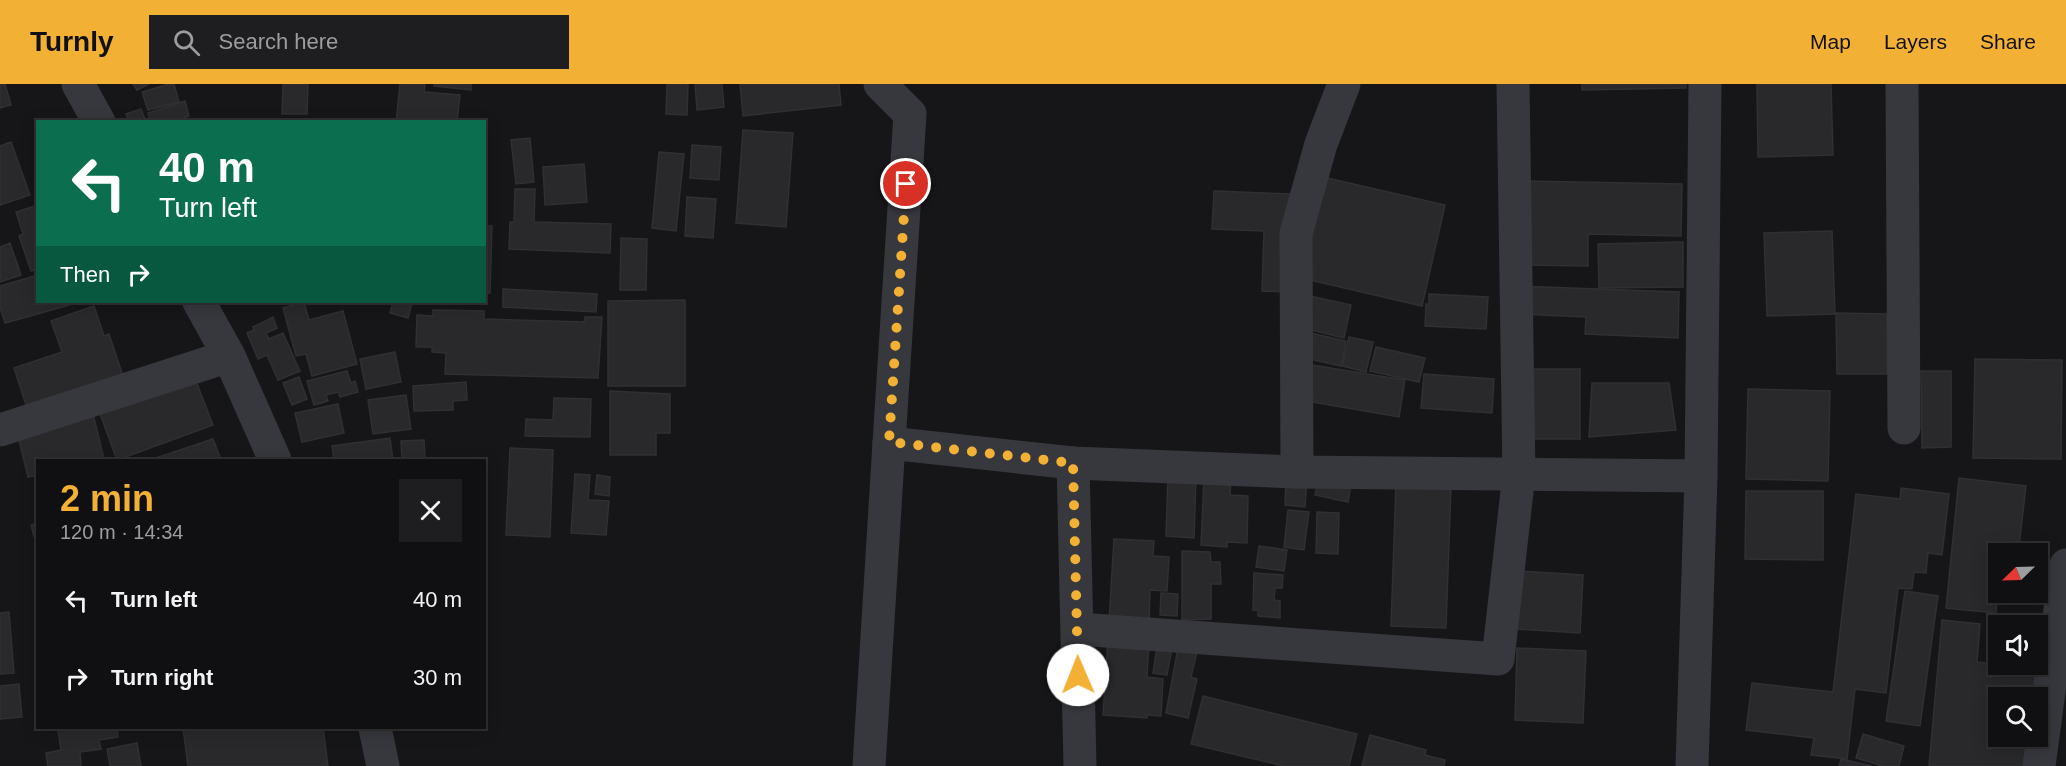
<!DOCTYPE html>
<html lang="en">
<head>
<meta charset="utf-8">
<style>
  :root { --surface:#101012; --page:#1e1e20; --text:#f1f3f6; --muted:#9c9d9f; --line:#303032; --accent:#f2b134 }
  body { margin:0; font-family:Arial,sans-serif; background:var(--page); color:var(--text); height:100vh; display:flex; flex-direction:column; font-size:22px; white-space:nowrap }
  * { box-sizing:border-box; margin:0 }
  p { font-size:20px; color:var(--muted) }
  .icon { flex:none; width:33px; height:33px; fill:none; stroke:currentColor; stroke-width:2; stroke-linecap:round; stroke-linejoin:round }
  .map { position:relative; flex:1; overflow:hidden }
  .details { position:absolute; left:36px; top:375px; width:450px; height:270px; display:flex; flex-direction:column; background:var(--surface); border-radius:0px; box-shadow:0 3px 15px #0003,0 0 0 2px var(--line) }
  .details>* { flex:none }
  .banner { position:absolute; left:36px; top:36px; width:450px; height:183px; border-radius:0px; box-shadow:0 3px 15px #0003,0 0 0 2px var(--line); background:#0b6e4f; color:#fff; overflow:hidden }
  .needle { width:39px; rotate:247deg }
  .controls { position:absolute; left:1988px; top:459px; display:grid; gap:12px }
  .controls a { display:grid; place-items:center; width:60px; height:60px; border-radius:0px; background:var(--surface); box-shadow:0 3px 15px #0003,0 0 0 2px var(--line); font-size:30px }
  .pin { position:absolute; display:grid; place-items:center; width:51px; height:51px; color:#fff; margin:-26px; border:3px solid #fff; border-radius:50%; box-shadow:0 2px 6px #0007 }
  .me { position:absolute; width:66px; margin:-33px; rotate:359deg; stroke-linejoin:round; filter:drop-shadow(0 0 4px #0008) }
  .turn { display:flex; align-items:center; gap:21px; height:126px; padding:0 24px; font-size:27px }
  .turn .icon { width:78px; height:78px; stroke-width:2.5 }
  .turn b { display:block; font-size:42px; line-height:51px }
  .then { display:flex; align-items:center; height:57px; padding:0 24px; background:#0003; gap:12px; font-size:22px }
  .round { display:grid; place-items:center; flex:none; width:63px; height:63px; border-radius:0px; background:var(--page) }
  .headline { display:flex; align-items:center; justify-content:space-between; height:102px; padding:0 24px }
  h1 { font-size:36px; font-weight:700; line-height:45px; color:var(--accent) }
  ul { padding:0; list-style:none }
  li { display:flex; align-items:center; gap:18px; height:78px; padding:0 24px }
  li div { flex:1 }
  li b { display:block; font-size:22px }
  li em { font-style:normal }
  header { display:flex; align-items:center; gap:36px; box-sizing:border-box; height:84px; padding:0 30px; background:var(--accent); color:#111 }
  header strong { font-size:28px }
  nav { display:flex; gap:33px; margin-inline-start:auto; font-size:21px }
  .search { width:420px; height:54px; background:var(--page); display:flex; align-items:center; gap:15px; box-sizing:border-box; padding:0 21px; border-radius:0px; color:var(--muted); font-size:22px }
  .map>svg:first-child { display:block }
</style>
</head>
<body>
<header>
<strong>Turnly</strong>
<div class="search"><svg class="icon" aria-label="search" viewBox="0 0 24 24"><circle cx="10" cy="10" r="6"/><path d="M15 15l6 6"/></svg>Search here</div>
<nav><a>Map</a><a>Layers</a><a>Share</a></nav>
</header>
<div class="map">
<svg width="2066" height="682" viewBox="0 0 2066 682">
  <rect width="100%" height="100%" fill="#161618"/>
  <g fill="#29292c" stroke="#303034" stroke-width="1.5" fill-rule="evenodd">
    <polygon points="0,0 5,0 11,21 0,24"/>
    <polygon points="133,0 149,0 137,6"/>
    <polygon points="169,0 174,0 179,18 148,26 142,8"/>
    <polygon points="283,0 308,0 307,30 282,30"/>
    <polygon points="400,0 425,0 424,8 460,11 457,38 396,38"/>
    <polygon points="434,0 471,0 471,6 434,2"/>
    <polygon points="667,0 688,0 687,31 666,30"/>
    <polygon points="695,0 722,0 724,23 697,26"/>
    <polygon points="740,0 839,0 841,21 743,32"/>
    <polygon points="1582,0 1686,0 1686,4 1582,6"/>
    <polygon points="1757,0 1831,0 1833,71 1758,73"/>
    <polygon points="185,17 189,32 171,38 151,38 148,29"/>
    <polygon points="141,25 146,38 129,38 126,30"/>
    <polygon points="743,46 793,49 786,143 736,139"/>
    <polygon points="530,54 534,98 516,100 511,56"/>
    <polygon points="11,58 30,111 0,121 0,62"/>
    <polygon points="692,61 721,63 719,96 690,94"/>
    <polygon points="659,68 684,70 676,147 652,144"/>
    <polygon points="584,80 587,118 545,121 543,83"/>
    <polygon points="1323,93 1445,121 1422,222 1301,194"/>
    <polygon points="1521,97 1682,100 1681,152 1588,150 1588,182 1520,181"/>
    <polygon points="515,105 535,105 534,138 611,140 610,169 509,165 510,138 514,138"/>
    <polygon points="1214,107 1291,110 1288,208 1262,207 1264,147 1212,145"/>
    <polygon points="687,113 716,115 713,154 685,152"/>
    <polygon points="38,121 38,185 31,187 19,152 23,150 16,128"/>
    <polygon points="484,142 492,142 490,209 484,208"/>
    <polygon points="1832,147 1835,230 1767,232 1764,149"/>
    <polygon points="621,154 647,155 646,206 620,206"/>
    <polygon points="1683,158 1683,203 1599,204 1598,160"/>
    <polygon points="10,159 21,191 0,198 0,163"/>
    <polygon points="38,191 38,218 80,218 5,239 0,223 0,202"/>
    <polygon points="1518,202 1679,208 1678,254 1585,250 1586,233 1517,230"/>
    <polygon points="503,205 597,210 596,228 503,223"/>
    <polygon points="1429,210 1488,213 1486,245 1425,242 1426,220 1429,220"/>
    <polygon points="1310,212 1351,221 1344,254 1303,244"/>
    <polygon points="685,216 685,302 608,302 608,217"/>
    <polygon points="304,218 309,236 343,227 357,280 312,292 306,270 296,272 283,224"/>
    <polygon points="393,218 412,219 408,234 390,229"/>
    <polygon points="94,222 104,252 109,250 125,298 29,330 14,284 62,268 51,237"/>
    <polygon points="433,226 484,227 484,235 584,238 585,233 602,233 598,294 445,290 446,269 432,268 432,263 416,263 417,231 433,232"/>
    <polygon points="1836,229 1887,230 1887,290 1837,290"/>
    <polygon points="273,233 277,244 266,249 269,255 283,249 300,287 278,296 267,271 258,275 247,249 254,246 253,243"/>
    <polygon points="1306,248 1346,257 1341,282 1300,273"/>
    <polygon points="1349,253 1373,258 1366,288 1342,282"/>
    <polygon points="1376,263 1425,274 1419,298 1370,287"/>
    <polygon points="395,268 401,298 366,305 360,275"/>
    <polygon points="1975,275 2062,276 2061,375 1973,374"/>
    <polygon points="1306,280 1405,296 1399,333 1300,316"/>
    <rect x="1521" y="285" width="59" height="70"/>
    <polygon points="347,287 351,299 355,297 358,308 340,313 338,308 326,311 328,317 314,321 307,297"/>
    <polygon points="1921,287 1951,287 1951,363 1922,364"/>
    <polygon points="1424,290 1494,295 1492,329 1421,324"/>
    <polygon points="194,292 213,341 117,376 99,327"/>
    <polygon points="299,293 307,315 292,321 283,299"/>
    <polygon points="466,298 467,316 453,317 453,326 414,327 413,302"/>
    <polygon points="1592,299 1669,299 1676,346 1589,353"/>
    <polygon points="1748,305 1830,307 1828,397 1746,395"/>
    <polygon points="610,307 670,310 670,349 656,349 656,371 610,371"/>
    <polygon points="406,311 411,345 373,350 368,316"/>
    <polygon points="554,314 591,315 590,353 525,352 526,335 553,336"/>
    <polygon points="338,320 344,349 302,358 295,329"/>
    <polygon points="93,330 104,375 38,376 38,391 28,393 17,348"/>
    <polygon points="390,354 393,376 334,376 332,362"/>
    <polygon points="213,355 221,376 150,376"/>
    <polygon points="424,356 425,376 402,376 401,357"/>
    <polygon points="510,364 553,366 550,453 506,451"/>
    <polygon points="575,390 590,391 588,416 609,417 606,451 571,449"/>
    <polygon points="597,391 610,393 609,412 595,410"/>
    <polygon points="1168,391 1196,392 1194,454 1166,452"/>
    <polygon points="1286,393 1307,395 1305,423 1285,421"/>
    <polygon points="1204,394 1231,395 1230,411 1248,412 1247,459 1227,458 1227,463 1201,461"/>
    <polygon points="1319,394 1351,400 1348,418 1315,411"/>
    <polygon points="1959,394 2026,402 2019,462 2004,460 2003,470 1998,470 1998,508 1996,529 1946,524"/>
    <polygon points="1396,399 1451,401 1446,544 1391,542"/>
    <polygon points="1901,404 1949,410 1942,471 1928,469 1926,489 1914,488 1912,505 1898,504 1886,609 1855,605 1847,675 1811,671 1814,654 1746,646 1752,599 1833,608 1856,410 1900,415"/>
    <polygon points="1746,407 1823,407 1823,476 1745,475"/>
    <polygon points="1288,426 1309,428 1304,466 1284,463"/>
    <polygon points="1317,428 1339,429 1338,470 1316,469"/>
    <polygon points="38,439 38,468 31,441"/>
    <polygon points="1114,455 1154,457 1153,472 1169,473 1167,507 1150,506 1149,540 1109,537"/>
    <polygon points="1259,462 1287,466 1284,487 1256,483"/>
    <polygon points="1182,467 1210,468 1211,478 1220,478 1221,500 1211,500 1211,535 1182,536"/>
    <polygon points="1519,487 1583,491 1580,549 1516,545"/>
    <polygon points="1254,489 1283,491 1282,504 1275,504 1274,516 1280,517 1280,534 1258,532 1258,526 1253,526"/>
    <polygon points="1905,507 1938,512 1920,642 1886,637"/>
    <polygon points="1161,509 1178,510 1177,532 1160,531"/>
    <polygon points="9,528 14,589 0,590 0,529"/>
    <path d="M1942 536 1980 540 1977 578 2046 585 2037 682H1929ZM1998 614H2037V652H1998Z"/>
    <polygon points="1108,555 1149,557 1147,593 1163,595 1161,632 1147,631 1147,634 1103,631"/>
    <polygon points="1157,562 1172,564 1167,591 1153,589"/>
    <polygon points="1178,564 1197,568 1191,593 1197,595 1188,634 1166,629"/>
    <polygon points="1517,564 1586,567 1583,639 1515,636"/>
    <polygon points="19,600 22,633 0,635 0,602"/>
    <polygon points="1203,612 1357,650 1349,682 1284,682 1191,660"/>
    <polygon points="66,644 117,644 118,653 99,656 101,665 80,668 81,682 48,682 46,669 61,666 58,646 66,645"/>
    <polygon points="183,644 323,644 328,682 188,682"/>
    <polygon points="1863,650 1904,662 1899,682 1883,682 1856,674"/>
    <polygon points="1370,651 1426,666 1425,671 1445,676 1444,682 1362,682"/>
    <polygon points="137,659 141,682 110,682 107,665"/>
    <polygon points="1841,675 1872,682 1839,682"/>
  </g>
  <g fill="none" stroke-linecap="round" stroke-linejoin="round">
    <g stroke="#37383d" stroke-width="33">
      <polyline points="78,0 99,38"/>
      <polyline points="880,0 910,30 889,359 1073,379 1297,388 1701,392"/>
      <polyline points="1902,0 1904,344"/>
      <polyline points="199,218 229,272 275,376"/>
      <polyline points="0,346 229,272"/>
      <polyline points="1073,379 1080,682"/>
      <polyline points="1297,388 1296,149 1321,60 1344,0"/>
      <polyline points="1078,545 1498,575 1519,390 1513,0"/>
      <polyline points="375,644 383,682"/>
      <polyline points="869,682 889,359"/>
      <polyline points="1692,682 1701,392 1705,0"/>
      <polyline points="2039,682 2066,481"/>
    </g>
  </g>
  <g fill="none" stroke-linecap="round" stroke-linejoin="round">
    <polyline stroke="#f2b134" stroke-width="10" stroke-dasharray="0 18" points="906,100 889,358 1073,379 1078,591"/>
  </g>
</svg>
<div class="controls">
<a><svg class="needle" viewBox="-14 -14 28 28"><path d="M0-13l5 13h-10z" fill="#e53935"/><path d="M0 13l5-13h-10z" fill="#9c9d9f"/></svg></a>
<a><svg class="icon" aria-label="sound" viewBox="0 0 24 24"><path d="M4 9h4l5-4v14l-5-4H4zM17 9q2 3 0 6"/></svg></a>
<a><svg class="icon" aria-label="search" viewBox="0 0 24 24"><circle cx="10" cy="10" r="6"/><path d="M15 15l6 6"/></svg></a>
</div>
<div class="pin" style="left:906px;top:100px;background:#d93025"><svg class="icon" aria-label="arrive" viewBox="0 0 24 24"><path d="M6 21V4h12l-3 4 3 4H6"/></svg></div>
<svg class="me" style="left:1078px;top:591px" viewBox="-20 -20 40 40"><circle r="19" fill="#fff"/><path d="M0-13L10 11 0 6-10 11z" fill="#f2b134"/></svg>
<div class="banner">
<div class="turn"><svg class="icon" aria-label="left" viewBox="0 0 24 24"><path d="M17 20v-9H6M10 6l-5 5 5 5"/></svg><div><b>40 m</b>Turn left</div></div>
<div class="then">Then<svg class="icon" aria-label="right" viewBox="0 0 24 24"><path d="M7 20v-9h11M14 6l5 5-5 5"/></svg></div>
</div>
<section class="details">
<div class="headline"><div><h1>2 min</h1><p>120 m · 14:34</p></div><a class="round"><svg class="icon" aria-label="close" viewBox="0 0 24 24"><path d="M6 6l12 12M18 6L6 18"/></svg></a></div>
<ul>
<li><svg class="icon" aria-label="left" viewBox="0 0 24 24"><path d="M17 20v-9H6M10 6l-5 5 5 5"/></svg><div><b>Turn left</b></div><em>40 m</em></li>
<li><svg class="icon" aria-label="right" viewBox="0 0 24 24"><path d="M7 20v-9h11M14 6l5 5-5 5"/></svg><div><b>Turn right</b></div><em>30 m</em></li>
</ul>
</section>
</div>
</body>
</html>
